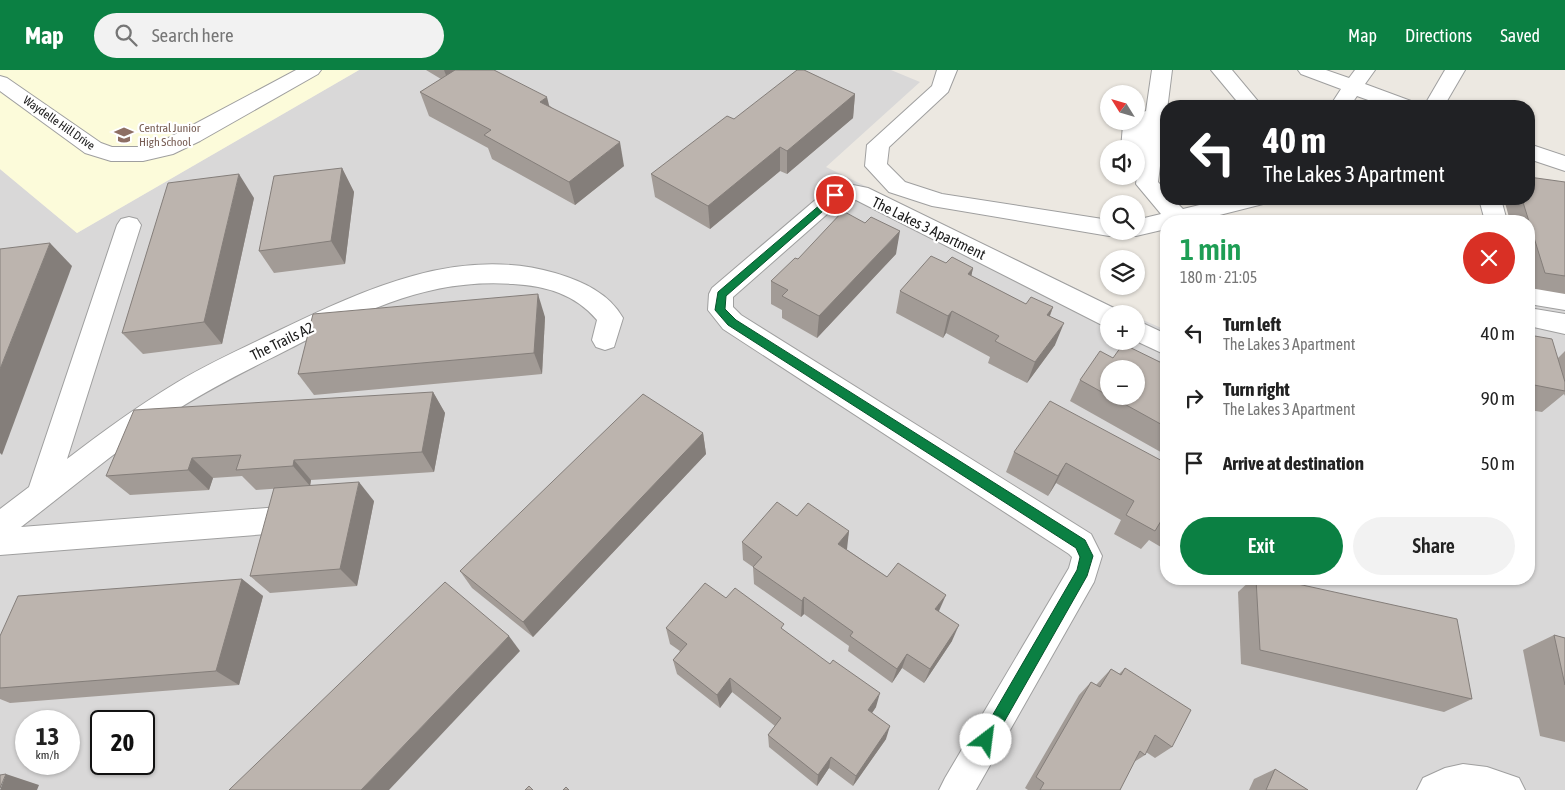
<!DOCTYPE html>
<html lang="en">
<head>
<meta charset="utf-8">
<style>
  :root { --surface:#fff; --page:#f2f2f2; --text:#222; --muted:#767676; --accent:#0b8043 }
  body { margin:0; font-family:"Asap Condensed",sans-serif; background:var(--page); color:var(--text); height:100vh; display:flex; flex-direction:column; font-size:19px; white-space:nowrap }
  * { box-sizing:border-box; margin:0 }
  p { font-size:16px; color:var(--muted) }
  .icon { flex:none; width:28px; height:28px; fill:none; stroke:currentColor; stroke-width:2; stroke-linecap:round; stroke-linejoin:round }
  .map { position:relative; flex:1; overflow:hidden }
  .sheet { position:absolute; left:1160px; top:145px; width:375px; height:370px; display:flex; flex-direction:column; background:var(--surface); border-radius:20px; box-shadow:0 1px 4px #0004 }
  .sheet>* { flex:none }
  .banner { position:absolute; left:1160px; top:30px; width:375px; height:105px; border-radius:20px; box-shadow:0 1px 4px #0004; background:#202124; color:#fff; overflow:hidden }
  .needle { width:32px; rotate:307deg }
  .tools { position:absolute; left:1100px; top:15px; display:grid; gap:10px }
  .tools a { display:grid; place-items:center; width:45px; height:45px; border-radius:50%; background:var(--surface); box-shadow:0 1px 4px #0004; font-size:25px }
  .speed { position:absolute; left:15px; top:640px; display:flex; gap:10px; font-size:25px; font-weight:700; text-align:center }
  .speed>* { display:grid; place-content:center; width:65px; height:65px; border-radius:50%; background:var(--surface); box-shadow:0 1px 4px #0004; line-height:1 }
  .speed small { font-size:12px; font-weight:400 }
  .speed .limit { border:2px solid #111; border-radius:8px; background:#fff; color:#111 }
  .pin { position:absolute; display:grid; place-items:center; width:42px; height:42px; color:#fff; margin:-21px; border:2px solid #fff; border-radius:50%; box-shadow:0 1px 5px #0007 }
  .me { position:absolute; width:55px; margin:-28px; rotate:30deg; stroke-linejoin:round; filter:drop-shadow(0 0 4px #0008) }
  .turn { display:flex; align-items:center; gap:18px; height:105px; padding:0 20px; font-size:22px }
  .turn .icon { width:65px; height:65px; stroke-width:2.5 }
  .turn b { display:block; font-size:35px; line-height:42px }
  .round { display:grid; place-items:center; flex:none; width:52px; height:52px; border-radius:26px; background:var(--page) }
  .head { display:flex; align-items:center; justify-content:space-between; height:85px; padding:0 20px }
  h1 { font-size:30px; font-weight:600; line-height:38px; color:#1e9e55 }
  .primary-button { display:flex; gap:10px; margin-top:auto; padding:10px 20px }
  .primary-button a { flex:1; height:58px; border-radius:30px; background:var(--accent); color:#fff; font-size:20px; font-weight:600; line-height:58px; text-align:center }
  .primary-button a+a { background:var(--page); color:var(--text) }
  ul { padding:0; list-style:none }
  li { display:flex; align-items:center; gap:15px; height:65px; padding:0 20px }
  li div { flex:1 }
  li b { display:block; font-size:19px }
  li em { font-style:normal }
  header { display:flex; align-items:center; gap:30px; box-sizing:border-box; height:70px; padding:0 25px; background:var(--accent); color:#fff }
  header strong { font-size:24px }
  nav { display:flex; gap:28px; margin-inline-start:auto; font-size:18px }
  .search { width:350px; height:45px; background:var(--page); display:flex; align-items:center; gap:12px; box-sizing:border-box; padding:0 18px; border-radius:28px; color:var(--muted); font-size:19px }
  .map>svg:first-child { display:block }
</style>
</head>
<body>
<header>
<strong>Map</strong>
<div class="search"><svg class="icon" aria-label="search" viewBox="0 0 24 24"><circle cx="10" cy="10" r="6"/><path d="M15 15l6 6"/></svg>Search here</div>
<nav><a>Map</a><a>Directions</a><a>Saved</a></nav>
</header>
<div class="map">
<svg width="1565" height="720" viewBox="0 0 1565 720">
  <rect width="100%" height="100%" fill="#ece8e1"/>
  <path fill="#d9d8d8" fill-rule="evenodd" d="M359 0H891L920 12 826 97 1129 244H1109V271H1136V247L1166 260V509H1529V233L1565 239V720H0V99L77 163ZM1109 299H1136V326H1109ZM26 651H69V694H26ZM101 651H144V694H101Z"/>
  <polygon fill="#fcfbda" points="0,0 359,0 77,163 0,99"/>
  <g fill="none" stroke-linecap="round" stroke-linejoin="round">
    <g stroke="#9f9f9f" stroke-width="2">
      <g id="minor">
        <polygon points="296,0 321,0 318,4 200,71 173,84 143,91 111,91 85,83 0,21 0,6 7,8 101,73 112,77 143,77 159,73"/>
        <polygon points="937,0 957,0 948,22 889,77 887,94 905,112 942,124 1109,150 1109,161 1119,161 1117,164 1109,166 932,136 889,122 865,96 867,75 932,16"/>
        <polygon points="1152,0 1172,0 1158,112 1166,121 1166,129 1173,129 1183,139 1224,129 1266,129 1263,134 1196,151 1166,151 1166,159 1136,166 1128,164 1126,161 1136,161 1136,150 1161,144 1136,114 1140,83 1136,85 1136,79 1121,79 1123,55 1126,51 1136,51 1136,45 1146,41"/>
        <polygon points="1211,0 1232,0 1262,36 1241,36"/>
        <polygon points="1298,0 1326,0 1349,8 1355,0 1375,0 1365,14 1411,31 1414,36 1385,36 1357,26 1350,36 1330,36 1341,19 1301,4"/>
        <polygon points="1445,0 1465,0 1444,36 1424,36"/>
        <polygon points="1529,74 1565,86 1565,101 1529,89"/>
        <polygon points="848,114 868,118 1118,240 1120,244 1109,244 1109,256 1100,254 856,130 842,131 733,227 733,237 741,245 1091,464 1102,486 1094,512 976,720 939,720 945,708 1069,498 1072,487 1069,484 723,259 708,240 709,224 712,218 827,120"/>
        <polygon points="1479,129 1501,129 1507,151 1485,151"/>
        <path d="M129 147 137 149 141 155 67 389C102 362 138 336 176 313 209 293 245 277 280 260 365 219 459 175 555 203 582 211 609 223 623 248L614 277 605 280 596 277 592 270 597 250C575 224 546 216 513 214 428 208 365 241 291 278 252 298 212 317 175 341 121 376 72 418 21 457L280 437 290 441 295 450 290 459 280 463 0 485V439L29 417 117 155 121 149Z"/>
        <polygon points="1529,216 1565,222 1565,240 1529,234"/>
        <polygon points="1529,238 1565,244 1565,264 1529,256"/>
        <polygon points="1136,250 1166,264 1166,285 1136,271"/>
        <polygon points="1463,694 1487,697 1519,708 1525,720 1417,720 1423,708 1445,698"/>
      </g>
    </g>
    <use href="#minor" fill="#fff" fill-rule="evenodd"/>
  </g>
  <g fill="#a29b96" fill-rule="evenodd">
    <polygon points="426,0 494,0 550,36 624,96 575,135 492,89 488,78 429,46 420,22 441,9"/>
    <polygon points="855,24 853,48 787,104 780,101 710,159 655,127 651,104 734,49"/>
    <polygon points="342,98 354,122 345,194 274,203 259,181"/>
    <polygon points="1565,112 1565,224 1530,218 1529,215 1529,151 1510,151 1504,129 1529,129"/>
    <polygon points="254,128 222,274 143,284 122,263"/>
    <polygon points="896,184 817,268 782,248 782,240 771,234 771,211"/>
    <polygon points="946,193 973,198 971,206 1026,234 1053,237 1050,246 1055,275 1027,313 988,293 990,287 946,263 943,268 896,243 900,221"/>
    <polygon points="545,247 542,304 314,325 298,304"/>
    <polygon points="1529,265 1558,288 1565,281 1565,326 1564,324 1542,342 1529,340"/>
    <path d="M1113 288 1166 295V385L1070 331 1080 310ZM1109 299 1136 326H1109Z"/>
    <polygon points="433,322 445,343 434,402 311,410 310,416 374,431 357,516 270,523 250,506 284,418 256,420 242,406 213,408 209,420 130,425 106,406"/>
    <polygon points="703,363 706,384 533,567 472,518 460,501"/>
    <polygon points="1014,382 1166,393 1166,480 1149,470 1141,479 1114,464 1121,450 1056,413 1048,426 1006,402"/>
    <polygon points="797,446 849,461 846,479 939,542 952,571 924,613 902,598 892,613 848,581 849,576 804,544 801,547 754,514 753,497 743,490 742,472"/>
    <polygon points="242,509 263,526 239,615 10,633 0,629 0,566"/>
    <polygon points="1252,509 1275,509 1472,629 1444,642 1241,594 1238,522"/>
    <polygon points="726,528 784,560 876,637 872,643 886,669 853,716 829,698 817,716 769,677 768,665 775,656 732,622 720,638 677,604 673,590 680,581 670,574 666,558"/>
    <polygon points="1554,565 1565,568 1565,672 1540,666 1523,580"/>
    <polygon points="1125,598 1172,677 1155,688 1146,682 1145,685 1134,692 1120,720 1028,720 1025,718 1079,625 1091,612 1096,615 1111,599 1119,604"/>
    <polygon points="1275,699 1308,720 1249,720 1254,709"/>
  </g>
  <g fill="#847e7a">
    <polygon points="444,0 469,0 449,13"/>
    <polygon points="855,24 853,48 787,104 787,81"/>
    <polygon points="547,27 553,51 540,32"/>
    <polygon points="620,72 624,96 575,135 569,112"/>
    <polygon points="780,77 780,101 710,159 708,136"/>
    <polygon points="342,98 354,122 345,194 331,171"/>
    <polygon points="239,104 254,128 222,274 204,252"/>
    <polygon points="900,161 896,184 817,268 819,246"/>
    <polygon points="50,173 72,196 2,385 0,383 0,299"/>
    <polygon points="973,198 968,221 968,204"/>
    <polygon points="538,224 545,247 542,304 534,283"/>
    <polygon points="1053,237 1044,260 1047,245"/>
    <polygon points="952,241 946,263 943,268 948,246"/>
    <polygon points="1064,253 1055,275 1027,313 1035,292"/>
    <polygon points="433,322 445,343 434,402 422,382"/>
    <polygon points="703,363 706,384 533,567 523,552"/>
    <polygon points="192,388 213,408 209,420 188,400"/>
    <polygon points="294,390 311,410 310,416 293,396"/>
    <polygon points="1066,393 1056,413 1048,426 1058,406"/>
    <polygon points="359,412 374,431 357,516 340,499"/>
    <polygon points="849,461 847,479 836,492 838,474"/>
    <polygon points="242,509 263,526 239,615 216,601"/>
    <polygon points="946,525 939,541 929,555 935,539"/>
    <polygon points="804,527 804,544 801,547 802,531"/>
    <polygon points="959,555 952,571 924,613 930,599"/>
    <polygon points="509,566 520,581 389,720 361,720"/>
    <polygon points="907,584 902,598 892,613 897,599"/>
    <polygon points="730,608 732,622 720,638 717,625"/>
    <polygon points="880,623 876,637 865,653 868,640"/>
    <polygon points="890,656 886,669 853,716 856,706"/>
    <polygon points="831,687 829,698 817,716 818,705"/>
    <polygon points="6,704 39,715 37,720 0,720"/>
  </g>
  <g fill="#bcb4ae" stroke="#847e7a">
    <polygon points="455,0 494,0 547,27 540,32 620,72 569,112 484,65 491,60 420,22"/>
    <polygon points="797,0 804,0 855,24 787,81 780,77 708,136 651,104 727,46 734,49"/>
    <polygon points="342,98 331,171 259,181 274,106"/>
    <polygon points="239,104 204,252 122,263 168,113"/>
    <polygon points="1529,107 1565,112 1565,206 1545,203 1522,129 1529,129"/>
    <polygon points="843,141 865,153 871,147 900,161 819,246 782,226 788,220 771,211 795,188 798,189"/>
    <polygon points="50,173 0,299 0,179"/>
    <polygon points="931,186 946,193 952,187 973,198 968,204 1026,234 1031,227 1053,237 1047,245 1064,253 1035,292 995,271 999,266 952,241 948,246 900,221"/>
    <polygon points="538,224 534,283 298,304 313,244"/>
    <polygon points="1529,265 1552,269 1565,312 1565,321 1529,314"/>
    <polygon points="1123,274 1166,295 1166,357 1110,326 1136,326 1136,299 1109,299 1109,326 1080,310 1100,281 1113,288"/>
    <polygon points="433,322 422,382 294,390 293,396 236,400 241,385 192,388 188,400 106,406 134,340"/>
    <polygon points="643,324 703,363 523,552 460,501"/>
    <polygon points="1050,331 1166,393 1166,453 1161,451 1155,461 1126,445 1134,431 1066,393 1058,406 1014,382"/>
    <polygon points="359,412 340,499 250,506 274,418"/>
    <polygon points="777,432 797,446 808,433 849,461 838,474 887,507 898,493 946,525 935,539 959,555 930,599 907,584 897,599 850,566 853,562 804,527 802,531 753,497 762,487 742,472"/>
    <polygon points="242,509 216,601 0,618 0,566 18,526"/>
    <polygon points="1256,509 1275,509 1457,549 1472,629 1260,580"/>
    <polygon points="445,512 509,566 361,720 229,720"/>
    <polygon points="705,513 726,528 735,518 784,554 781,558 830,594 833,590 880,623 868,640 890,656 856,706 831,687 818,705 768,665 781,648 730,608 717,625 673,590 687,574 666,558"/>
    <polygon points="1554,565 1565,568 1565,615"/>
    <polygon points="1125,598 1191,640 1172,677 1155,665 1145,685 1140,681 1120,720 1040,720 1044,713 1036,707 1091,612 1100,617 1111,599 1121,605"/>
    <polygon points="1275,699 1308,720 1266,720"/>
    <polygon points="6,704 0,718 0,705"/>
    <polygon points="529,716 533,720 525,720"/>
    <polygon points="566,717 569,720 563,720"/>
  </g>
  <polygon fill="#0b8043" stroke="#07532c" points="835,122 839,123 839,127 726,226 725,239 736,250 1085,470 1093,486 1087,506 991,675 986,677 981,675 979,670 981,665 1077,500 1080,487 1076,478 728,255 715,240 718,222"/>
  <defs>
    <g id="school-bare" transform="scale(1.5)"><path d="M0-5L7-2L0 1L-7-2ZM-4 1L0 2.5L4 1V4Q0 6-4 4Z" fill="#8d6e63" stroke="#fff" stroke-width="2.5" paint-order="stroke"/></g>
  </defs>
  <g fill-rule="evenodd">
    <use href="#school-bare" x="124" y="65"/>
  </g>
  <g text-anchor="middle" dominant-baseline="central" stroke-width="4.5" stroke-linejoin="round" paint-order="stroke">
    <g font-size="12" fill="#1b1b1b" stroke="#fff">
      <text transform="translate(59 53) rotate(35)">Waydelle Hill Drive</text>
    </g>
    <g font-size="12" fill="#785e54" stroke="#fff" text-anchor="start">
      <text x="139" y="58">Central Junior<tspan x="139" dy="14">High School</tspan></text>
    </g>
    <g font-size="15" fill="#1b1b1b" stroke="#fff">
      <text transform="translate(929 158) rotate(26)">The Lakes 3 Apartment</text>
      <text transform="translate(282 271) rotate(-26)">The Trails A2</text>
    </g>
  </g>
</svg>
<div class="tools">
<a><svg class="needle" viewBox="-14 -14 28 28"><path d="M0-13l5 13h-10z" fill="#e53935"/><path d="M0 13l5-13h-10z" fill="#767676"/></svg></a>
<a><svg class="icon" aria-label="sound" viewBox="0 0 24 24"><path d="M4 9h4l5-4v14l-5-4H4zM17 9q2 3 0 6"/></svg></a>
<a><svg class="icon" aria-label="search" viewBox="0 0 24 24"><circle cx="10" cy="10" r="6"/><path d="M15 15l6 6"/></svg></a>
<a><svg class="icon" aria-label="layers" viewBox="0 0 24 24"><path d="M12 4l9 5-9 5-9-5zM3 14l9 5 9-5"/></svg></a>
<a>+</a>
<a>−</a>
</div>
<div class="speed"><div>13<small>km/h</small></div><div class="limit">20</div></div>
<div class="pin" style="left:835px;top:125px;background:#d93025"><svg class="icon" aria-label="arrive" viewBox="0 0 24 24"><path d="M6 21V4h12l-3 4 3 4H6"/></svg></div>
<svg class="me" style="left:986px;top:670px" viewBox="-20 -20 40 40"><circle r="19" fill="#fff"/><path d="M0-13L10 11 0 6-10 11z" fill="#0b8043"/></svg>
<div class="banner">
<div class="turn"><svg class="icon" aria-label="left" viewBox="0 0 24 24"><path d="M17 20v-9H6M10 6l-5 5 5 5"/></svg><div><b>40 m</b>The Lakes 3 Apartment</div></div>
</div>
<section class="sheet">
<div class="head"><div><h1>1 min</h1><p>180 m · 21:05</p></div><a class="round" style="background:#d93025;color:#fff"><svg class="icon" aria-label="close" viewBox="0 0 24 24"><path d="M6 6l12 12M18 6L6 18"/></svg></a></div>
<ul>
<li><svg class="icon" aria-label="left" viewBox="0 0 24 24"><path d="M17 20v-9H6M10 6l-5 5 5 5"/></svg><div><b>Turn left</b><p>The Lakes 3 Apartment</p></div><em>40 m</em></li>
<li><svg class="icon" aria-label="right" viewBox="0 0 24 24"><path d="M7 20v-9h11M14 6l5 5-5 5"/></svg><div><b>Turn right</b><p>The Lakes 3 Apartment</p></div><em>90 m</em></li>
<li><svg class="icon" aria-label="arrive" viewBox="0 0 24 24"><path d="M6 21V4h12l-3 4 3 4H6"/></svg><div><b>Arrive at destination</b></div><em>50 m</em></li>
</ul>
<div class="primary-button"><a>Exit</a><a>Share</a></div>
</section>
</div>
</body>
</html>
